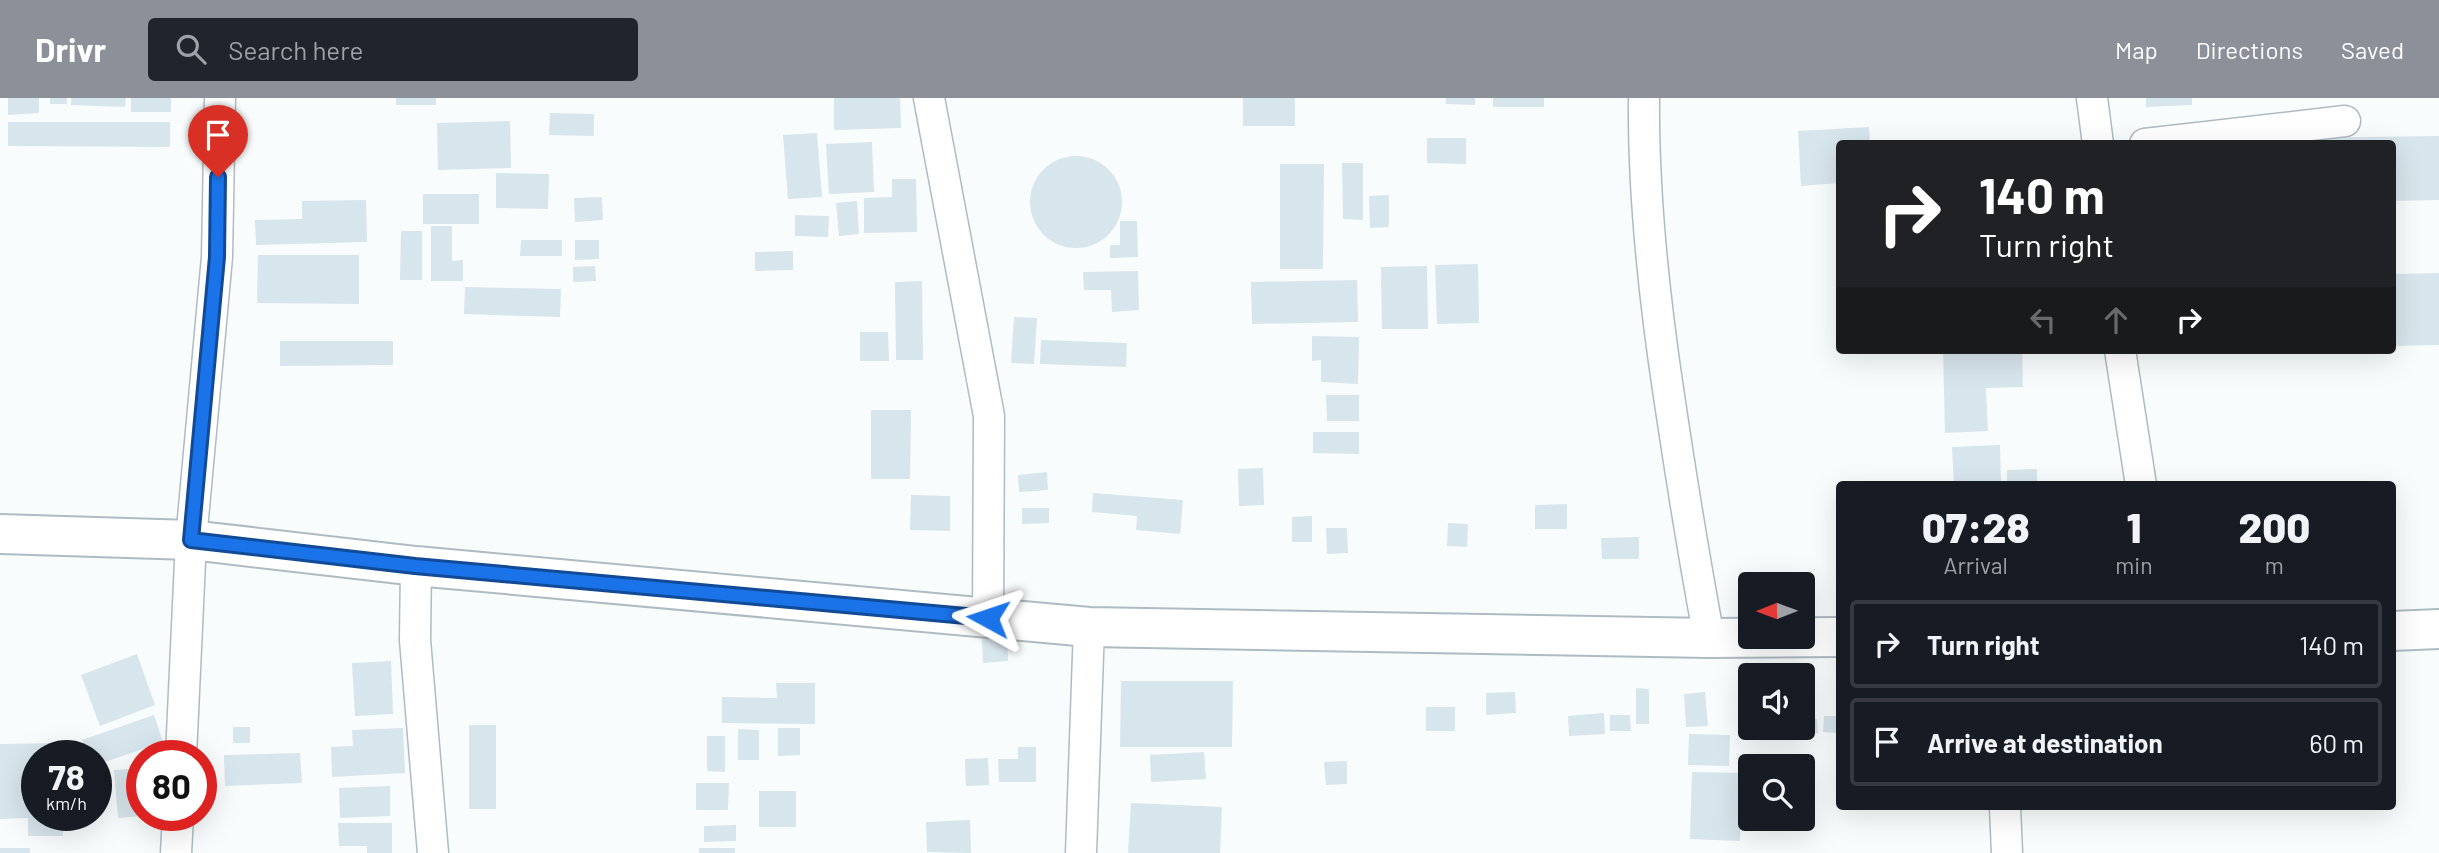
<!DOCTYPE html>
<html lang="en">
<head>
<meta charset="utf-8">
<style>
  :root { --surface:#171b24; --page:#20242c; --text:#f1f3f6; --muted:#9ea1a6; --line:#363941; --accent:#8c9099 }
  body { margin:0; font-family:Barlow,sans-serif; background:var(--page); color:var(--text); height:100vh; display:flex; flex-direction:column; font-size:26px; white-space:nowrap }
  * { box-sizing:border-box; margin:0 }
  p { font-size:23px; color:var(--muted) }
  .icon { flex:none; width:38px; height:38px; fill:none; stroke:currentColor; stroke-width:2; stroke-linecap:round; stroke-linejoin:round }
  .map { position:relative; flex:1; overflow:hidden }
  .details { position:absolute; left:1836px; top:383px; width:560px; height:329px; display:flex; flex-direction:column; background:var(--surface); border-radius:7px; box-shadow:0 7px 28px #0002 }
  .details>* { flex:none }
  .hud { position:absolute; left:1836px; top:42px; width:560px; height:214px; border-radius:7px; box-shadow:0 7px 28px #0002; background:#202124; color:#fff; overflow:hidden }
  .needle { width:46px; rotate:269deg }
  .fabs { position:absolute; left:1738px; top:474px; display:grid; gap:14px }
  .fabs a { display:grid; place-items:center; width:77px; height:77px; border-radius:7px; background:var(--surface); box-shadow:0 7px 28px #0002; font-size:35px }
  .speed { position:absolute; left:21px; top:642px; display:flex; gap:14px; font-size:35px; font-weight:700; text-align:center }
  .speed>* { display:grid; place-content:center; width:91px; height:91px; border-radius:50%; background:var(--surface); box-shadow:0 7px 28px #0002; line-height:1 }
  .speed small { font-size:18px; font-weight:400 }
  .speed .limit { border:10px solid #d22; background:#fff; color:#111 }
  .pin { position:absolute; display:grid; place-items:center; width:60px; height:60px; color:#fff; margin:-72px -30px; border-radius:50% 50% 50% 0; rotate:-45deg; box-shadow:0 0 7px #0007 }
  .pin .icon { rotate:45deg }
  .me { position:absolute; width:77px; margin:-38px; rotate:275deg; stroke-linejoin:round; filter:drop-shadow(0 0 5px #0008) }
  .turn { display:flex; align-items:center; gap:24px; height:147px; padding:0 28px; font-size:32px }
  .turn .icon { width:91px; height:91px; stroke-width:2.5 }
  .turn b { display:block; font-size:49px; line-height:60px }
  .lanes { display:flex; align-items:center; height:66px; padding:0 28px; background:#0003; justify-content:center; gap:35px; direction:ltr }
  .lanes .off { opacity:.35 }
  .eta { display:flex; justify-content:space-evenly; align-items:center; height:119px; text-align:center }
  .eta b { font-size:42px; font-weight:800; line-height:49px }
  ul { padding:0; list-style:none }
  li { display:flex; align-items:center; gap:21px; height:88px; margin:0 14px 10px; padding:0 14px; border:4px solid var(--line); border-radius:7px }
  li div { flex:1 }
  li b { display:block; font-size:26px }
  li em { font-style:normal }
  header { display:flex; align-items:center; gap:42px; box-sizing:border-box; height:98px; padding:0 35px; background:var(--accent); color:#fff }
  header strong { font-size:33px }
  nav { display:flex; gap:38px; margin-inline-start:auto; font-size:24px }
  .search { width:490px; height:63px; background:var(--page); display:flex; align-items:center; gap:18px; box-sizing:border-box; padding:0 24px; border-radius:7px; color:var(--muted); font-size:26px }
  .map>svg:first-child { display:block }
</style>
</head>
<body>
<header>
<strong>Drivr</strong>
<div class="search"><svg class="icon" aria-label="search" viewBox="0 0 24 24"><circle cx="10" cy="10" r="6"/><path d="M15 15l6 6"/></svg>Search here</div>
<nav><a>Map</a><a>Directions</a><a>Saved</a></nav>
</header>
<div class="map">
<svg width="2439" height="755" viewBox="0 0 2439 755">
  <rect width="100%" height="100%" fill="#f9fcfd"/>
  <g fill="#d7e5ec">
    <polygon points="8,0 39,0 39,15 8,17"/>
    <rect x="50" y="0" width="17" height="6"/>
    <polygon points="71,0 126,0 125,9 71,7"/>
    <rect x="131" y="0" width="40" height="14"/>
    <rect x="396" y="0" width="40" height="7"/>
    <polygon points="834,0 900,0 901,30 834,32"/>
    <rect x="1243" y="0" width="52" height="28"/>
    <polygon points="1446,0 1475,0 1475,7 1446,6"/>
    <rect x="1493" y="0" width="51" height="9"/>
    <polygon points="2146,0 2192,0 2192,7 2146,9"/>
    <polygon points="550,15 594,16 594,38 549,37"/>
    <polygon points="510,23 511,70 438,72 437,25"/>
    <polygon points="8,24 170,24 170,49 8,48"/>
    <polygon points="1869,29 1870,46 1839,46 1839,85 1801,88 1798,33"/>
    <polygon points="817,35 822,99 788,101 783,37"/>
    <polygon points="2439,38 2439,102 2392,103 2392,46 2216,46 2216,41"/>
    <polygon points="1427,40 1466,40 1466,66 1427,65"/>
    <polygon points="872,44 874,94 829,96 826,46"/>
    <circle cx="1076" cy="104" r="46"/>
    <polygon points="1342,65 1363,65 1363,122 1343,121"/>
    <polygon points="1280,66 1324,66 1323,171 1280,171"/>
    <polygon points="496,75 549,76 548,111 496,110"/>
    <polygon points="892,81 916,81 917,134 864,135 864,100 892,99"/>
    <rect x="423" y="96" width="56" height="30"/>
    <polygon points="1389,97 1389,129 1370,130 1369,98"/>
    <polygon points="602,99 603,122 575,124 574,100"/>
    <polygon points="366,102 367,144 256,147 255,122 302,121 302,103"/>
    <polygon points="857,103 859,136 839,138 836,105"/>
    <polygon points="795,117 829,118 828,139 795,138"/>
    <polygon points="1120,123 1137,123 1138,159 1110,160 1110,147 1120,147"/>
    <polygon points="431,128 452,128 452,163 463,162 463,183 431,183"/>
    <polygon points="401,133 422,133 422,182 400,182"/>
    <polygon points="521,142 562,142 562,158 520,158"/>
    <polygon points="575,142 599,142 599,161 575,162"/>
    <polygon points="793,153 793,172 755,173 755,154"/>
    <polygon points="258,157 359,157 359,206 257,205"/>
    <polygon points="1478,166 1479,225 1437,226 1435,167"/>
    <polygon points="595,168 596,183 573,184 573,169"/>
    <polygon points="1427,168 1428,231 1382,231 1381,169"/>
    <polygon points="1138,173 1139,212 1112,214 1111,192 1084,192 1083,174"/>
    <polygon points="2439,175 2439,247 2392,248 2392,176"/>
    <polygon points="1357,182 1358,224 1252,226 1251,184"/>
    <polygon points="922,183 923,262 896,262 895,184"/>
    <polygon points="465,189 561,191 560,219 464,216"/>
    <polygon points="1014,219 1037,220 1034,266 1011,265"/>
    <polygon points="860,234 888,234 889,263 860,263"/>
    <polygon points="1312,238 1359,239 1358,286 1321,284 1321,262 1312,263"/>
    <polygon points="1041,242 1127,245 1126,269 1040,266"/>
    <polygon points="280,243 393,243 393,267 280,268"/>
    <polygon points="1943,252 2022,252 2023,289 1986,290 1988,333 1945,335"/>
    <polygon points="1326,297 1359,297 1359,323 1327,323"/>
    <polygon points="871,312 911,312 910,381 871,381"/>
    <polygon points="1313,334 1359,334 1359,356 1313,355"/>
    <polygon points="2000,347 2001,386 1954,387 1952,349"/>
    <polygon points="1263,370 1264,407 1239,408 1238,371"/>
    <polygon points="2037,371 2037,387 2007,387 2007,372"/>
    <polygon points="1047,374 1048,392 1019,394 1018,377"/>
    <polygon points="1093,395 1183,402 1180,436 1136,432 1137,418 1092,414"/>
    <polygon points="911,397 950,398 950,433 910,432"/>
    <polygon points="1567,406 1567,431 1535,431 1535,407"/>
    <polygon points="1022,410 1049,410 1049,425 1022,426"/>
    <polygon points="1312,418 1312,444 1292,444 1292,419"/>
    <polygon points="1448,425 1468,426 1467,449 1447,448"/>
    <polygon points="1326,430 1347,430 1348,455 1327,456"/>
    <polygon points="1639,439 1639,461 1602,461 1601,440"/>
    <polygon points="1007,539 1008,563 983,565 982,541"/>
    <polygon points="137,556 155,607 100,628 81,577"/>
    <polygon points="391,563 393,616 355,618 352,565"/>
    <polygon points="1121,583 1233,583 1232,649 1120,649"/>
    <polygon points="776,585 815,585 815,626 722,625 722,599 777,600"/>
    <polygon points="1636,590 1649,591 1649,626 1636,626"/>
    <polygon points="1515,594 1516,615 1486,617 1486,595"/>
    <polygon points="1705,594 1708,628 1686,629 1684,596"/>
    <rect x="1426" y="609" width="29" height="24"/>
    <polygon points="1604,615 1605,636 1569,638 1568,618"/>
    <polygon points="154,617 163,644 96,667 96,658 88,658 82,642"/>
    <polygon points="1610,617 1630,617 1631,633 1610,633"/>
    <polygon points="1824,618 1839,618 1839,635 1823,634"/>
    <polygon points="1802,621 1817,621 1818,635 1794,636 1794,630 1802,630"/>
    <rect x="469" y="627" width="27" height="84"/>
    <rect x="233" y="629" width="17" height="16"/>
    <polygon points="403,630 405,675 332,679 331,649 353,648 352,632"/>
    <polygon points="778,630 800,630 800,657 778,658"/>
    <polygon points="738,631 759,632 759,662 738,662"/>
    <polygon points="1689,636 1730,637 1729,668 1688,667"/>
    <polygon points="707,638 725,638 725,674 707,673"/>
    <polygon points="61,645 61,658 37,658 37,718 62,718 63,738 28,738 28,720 0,721 0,646"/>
    <polygon points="1018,649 1036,649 1036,684 999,684 998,661 1018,661"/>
    <polygon points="1204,654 1206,681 1151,684 1150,657"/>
    <polygon points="300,655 302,685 225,688 224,657"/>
    <polygon points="988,660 989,687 966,688 965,661"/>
    <polygon points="1347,663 1347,686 1326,687 1324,664"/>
    <polygon points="142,670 142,718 118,720 114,672"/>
    <polygon points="1692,674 1742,675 1740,743 1690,741"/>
    <polygon points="696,685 729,685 728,712 696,712"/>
    <polygon points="390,688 390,718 340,720 339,690"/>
    <rect x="759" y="693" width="37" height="36"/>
    <polygon points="1131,705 1222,709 1220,755 1128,755"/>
    <polygon points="970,722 971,755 927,754 926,724"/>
    <polygon points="338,725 392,725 392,755 367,755 367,748 339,748"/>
    <polygon points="736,727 736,743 704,744 704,728"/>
    <rect x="0" y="750" width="30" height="5"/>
    <rect x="699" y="750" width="36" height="5"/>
  </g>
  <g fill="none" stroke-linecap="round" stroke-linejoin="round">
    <g stroke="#aebbc2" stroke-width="33">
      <g id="minor">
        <polyline points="929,0 989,318 988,520"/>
        <path d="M1644 0C1643 100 1654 199 1669 298 1681 379 1694 459 1709 540"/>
        <polyline points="2092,0 2098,46"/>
        <polyline points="2145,46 2345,23"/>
        <polyline points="2120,252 2141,387"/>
        <polyline points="416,468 415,542 433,755"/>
        <polyline points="181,658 191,442 217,159 220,0"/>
        <polyline points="2005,709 2007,755"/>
        <polyline points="176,755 178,718"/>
        <polyline points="1081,755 1089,529"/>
      </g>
    </g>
    <g stroke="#aebbc2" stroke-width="42">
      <g id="trunk">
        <polyline points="0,436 191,442 416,468 1089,529 1709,540 1839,539"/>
        <polyline points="2392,533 2439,531"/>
      </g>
    </g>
    <use href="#minor" stroke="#fff" stroke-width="30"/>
    <use href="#trunk" stroke="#fff" stroke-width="38"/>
  </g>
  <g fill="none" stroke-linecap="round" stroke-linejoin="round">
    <g stroke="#114b97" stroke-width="18">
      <polyline id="route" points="218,79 217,159 191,442 415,468 988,520"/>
    </g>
    <use href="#route" stroke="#1a73e8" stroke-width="12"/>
  </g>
</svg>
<div class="fabs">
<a><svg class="needle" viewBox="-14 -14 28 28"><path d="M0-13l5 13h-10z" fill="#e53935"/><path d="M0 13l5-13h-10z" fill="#9ea1a6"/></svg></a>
<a><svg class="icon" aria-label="sound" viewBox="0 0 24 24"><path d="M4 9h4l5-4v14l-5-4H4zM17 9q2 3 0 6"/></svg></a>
<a><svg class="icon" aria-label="search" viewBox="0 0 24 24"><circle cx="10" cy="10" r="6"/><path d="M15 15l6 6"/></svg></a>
</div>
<div class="speed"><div>78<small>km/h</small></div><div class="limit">80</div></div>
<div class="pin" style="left:218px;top:79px;background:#d93025"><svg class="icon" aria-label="arrive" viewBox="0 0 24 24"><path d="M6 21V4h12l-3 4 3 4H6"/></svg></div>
<svg class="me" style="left:988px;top:520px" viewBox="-20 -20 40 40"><path d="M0-17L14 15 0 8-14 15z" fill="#1a73e8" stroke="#fff" stroke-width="4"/></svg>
<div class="hud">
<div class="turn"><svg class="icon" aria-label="right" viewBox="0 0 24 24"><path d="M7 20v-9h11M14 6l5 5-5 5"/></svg><div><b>140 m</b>Turn right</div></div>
<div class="lanes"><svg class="icon off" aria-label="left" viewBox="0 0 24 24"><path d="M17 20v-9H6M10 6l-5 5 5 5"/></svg><svg class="icon off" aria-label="ahead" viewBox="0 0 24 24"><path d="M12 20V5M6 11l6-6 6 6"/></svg><svg class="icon" aria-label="right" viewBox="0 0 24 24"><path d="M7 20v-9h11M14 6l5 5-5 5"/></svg></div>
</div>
<section class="details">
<div class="eta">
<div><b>07:28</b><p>Arrival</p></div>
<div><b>1</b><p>min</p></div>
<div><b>200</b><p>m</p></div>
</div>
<ul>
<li><svg class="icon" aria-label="right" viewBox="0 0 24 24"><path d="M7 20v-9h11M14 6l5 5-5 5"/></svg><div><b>Turn right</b></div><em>140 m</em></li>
<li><svg class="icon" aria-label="arrive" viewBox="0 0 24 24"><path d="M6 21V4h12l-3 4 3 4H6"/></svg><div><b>Arrive at destination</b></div><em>60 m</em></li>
</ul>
</section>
</div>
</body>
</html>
